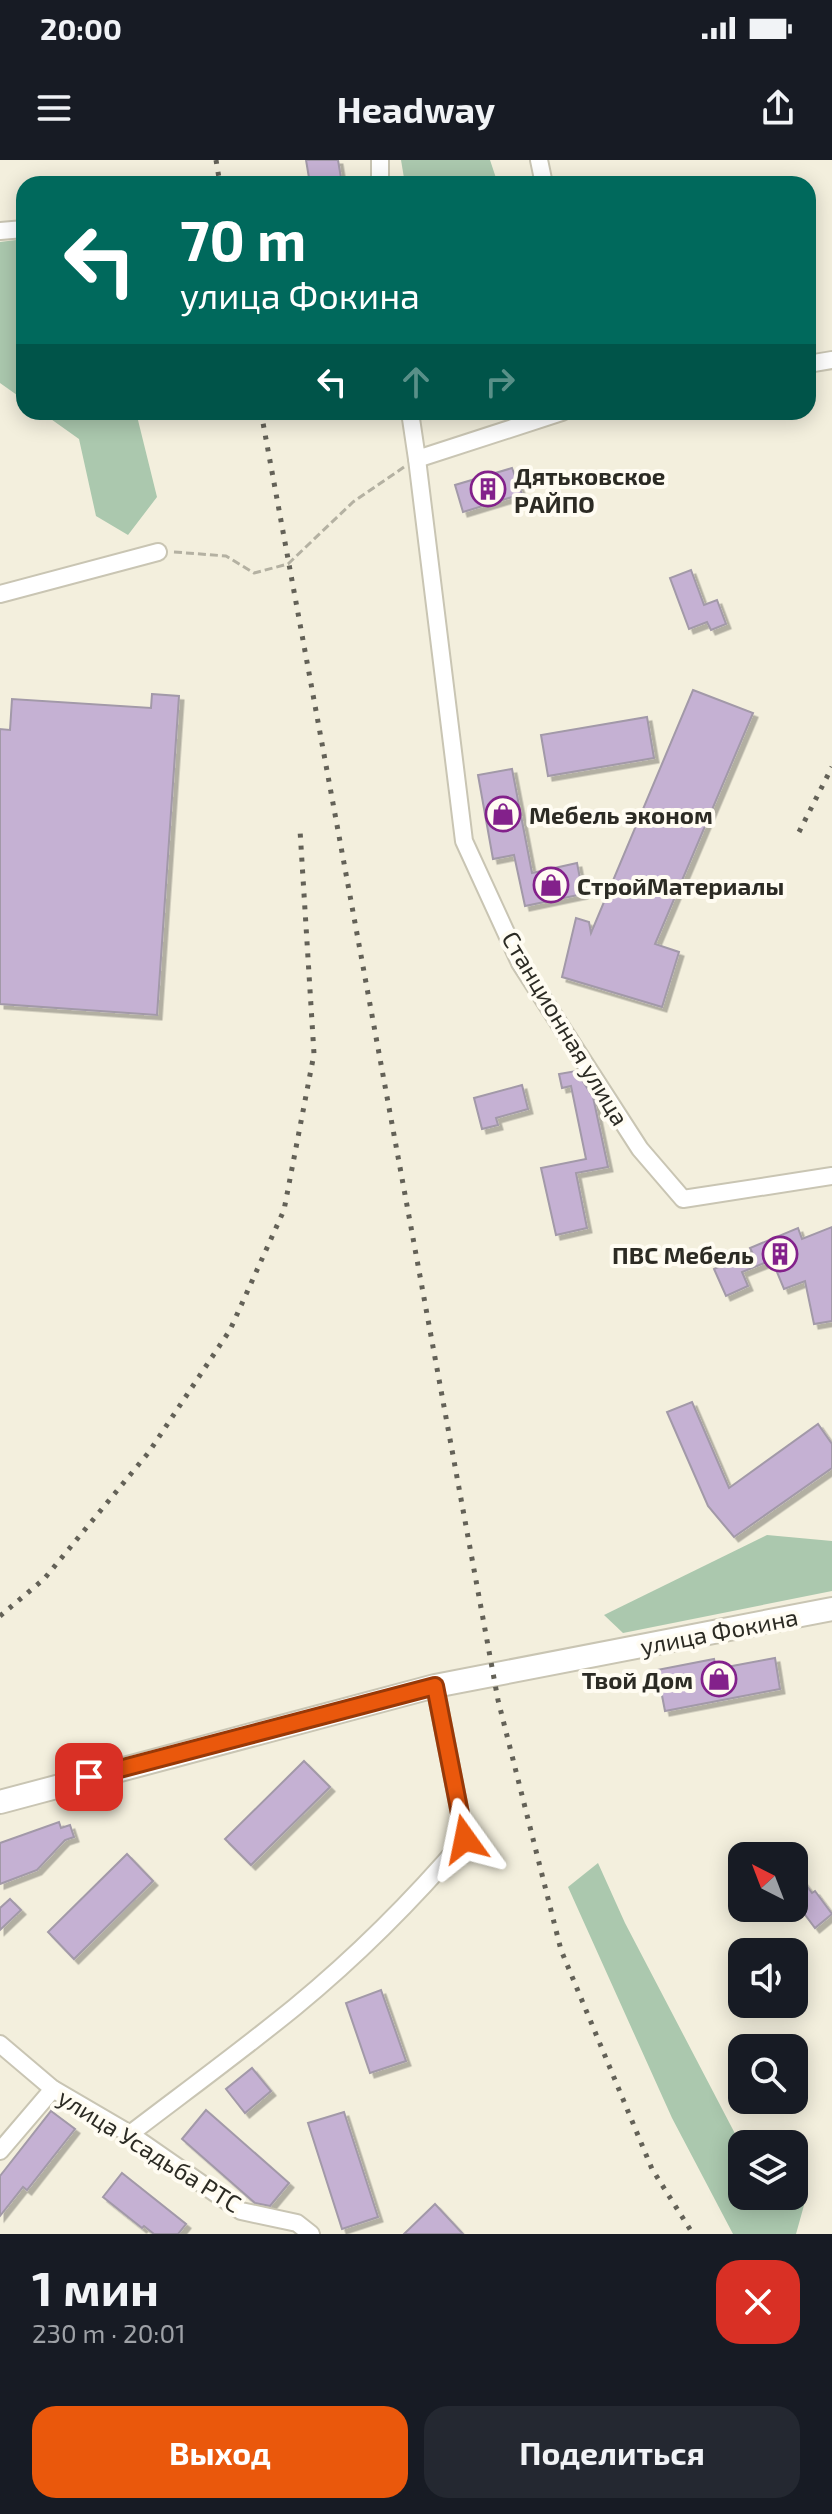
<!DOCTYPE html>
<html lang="ru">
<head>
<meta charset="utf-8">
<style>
  :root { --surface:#171b24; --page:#242831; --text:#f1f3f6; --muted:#9ea1a6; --accent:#ea580c }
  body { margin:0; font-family:"Exo 2",sans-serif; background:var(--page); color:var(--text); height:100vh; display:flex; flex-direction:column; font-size:30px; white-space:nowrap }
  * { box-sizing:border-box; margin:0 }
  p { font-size:26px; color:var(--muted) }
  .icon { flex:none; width:44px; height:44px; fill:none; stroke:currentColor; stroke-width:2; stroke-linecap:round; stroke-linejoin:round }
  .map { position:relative; height:2074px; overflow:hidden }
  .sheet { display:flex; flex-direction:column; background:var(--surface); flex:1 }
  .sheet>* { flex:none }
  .banner { position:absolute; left:16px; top:16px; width:800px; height:244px; border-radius:24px; box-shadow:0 4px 20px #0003; background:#00695c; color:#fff; overflow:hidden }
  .needle { width:52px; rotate:318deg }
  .controls { position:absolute; left:728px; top:1682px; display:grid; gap:16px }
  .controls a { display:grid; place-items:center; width:80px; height:80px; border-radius:16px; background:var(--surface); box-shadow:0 4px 20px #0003; font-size:40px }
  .pin { position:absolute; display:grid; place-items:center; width:68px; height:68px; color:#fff; margin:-34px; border-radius:16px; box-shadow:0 4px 12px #0006 }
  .me { position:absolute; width:88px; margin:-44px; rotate:348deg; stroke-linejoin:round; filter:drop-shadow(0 0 6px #0008) }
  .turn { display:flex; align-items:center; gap:28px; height:168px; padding:0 32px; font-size:36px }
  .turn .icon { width:104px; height:104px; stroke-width:2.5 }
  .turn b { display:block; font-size:56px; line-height:68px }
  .lanes { display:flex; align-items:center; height:76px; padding:0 32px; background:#0003; justify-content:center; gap:40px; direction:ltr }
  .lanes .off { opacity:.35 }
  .round { display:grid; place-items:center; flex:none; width:84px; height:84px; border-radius:24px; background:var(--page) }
  .headline { display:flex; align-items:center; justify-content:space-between; height:136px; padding:0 32px }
  h1 { font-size:48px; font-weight:700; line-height:60px }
  .cta { display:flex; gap:16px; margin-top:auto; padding:16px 32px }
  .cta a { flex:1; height:92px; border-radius:24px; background:var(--accent); color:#fff; font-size:32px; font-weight:700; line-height:92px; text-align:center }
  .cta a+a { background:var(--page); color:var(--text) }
  .status { display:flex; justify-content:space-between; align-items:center; height:56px; padding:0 40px; background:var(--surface); direction:ltr }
  .status svg { height:22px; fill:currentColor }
  header { display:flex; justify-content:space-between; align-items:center; height:104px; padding:0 32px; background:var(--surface); font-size:36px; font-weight:700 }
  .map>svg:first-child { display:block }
</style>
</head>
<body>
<div class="status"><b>20:00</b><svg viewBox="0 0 49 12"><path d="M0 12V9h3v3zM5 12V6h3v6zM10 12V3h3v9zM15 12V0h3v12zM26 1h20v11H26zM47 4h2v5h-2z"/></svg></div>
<header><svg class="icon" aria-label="menu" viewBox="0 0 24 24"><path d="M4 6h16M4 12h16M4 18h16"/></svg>Headway<svg class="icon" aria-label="share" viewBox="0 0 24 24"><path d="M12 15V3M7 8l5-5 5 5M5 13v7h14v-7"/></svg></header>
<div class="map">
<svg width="832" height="2074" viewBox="0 0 832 2074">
  <defs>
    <filter id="shadow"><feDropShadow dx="4.5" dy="4.5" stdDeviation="0" flood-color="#0004"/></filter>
  </defs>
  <rect width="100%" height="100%" fill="#f3efdd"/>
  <g fill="#abc8ae">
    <polygon points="401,0 490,0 498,24 405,24"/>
    <polygon points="24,79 24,240 0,223 0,82"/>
    <polygon points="41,252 136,252 157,337 128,375 96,356 79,279"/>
    <polygon points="767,1375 832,1381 832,1431 623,1473 604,1455"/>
    <polygon points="598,1703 625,1763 742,1987 742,2036 794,2034 806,2038 796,2074 733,2074 672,1958 568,1727"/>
  </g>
  <g fill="#c5b1d3" stroke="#a299a8" stroke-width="2" filter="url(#shadow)">
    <polygon points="306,0 338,0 342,24 310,24"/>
    <polygon points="512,308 522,334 463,352 455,325"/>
    <polygon points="691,410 704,445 717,440 726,464 711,470 707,462 689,469 670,418"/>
    <polygon points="693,530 753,553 655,784 679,792 662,847 562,817 576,758 589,762 591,773"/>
    <polygon points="152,534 179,536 157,855 0,844 0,569 10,570 12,539 151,548"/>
    <polygon points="647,557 654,598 548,616 541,575"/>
    <polygon points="512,609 532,713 577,703 583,734 525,746 514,695 493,699 478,615"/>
    <polygon points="576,911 593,937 608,1007 576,1013 587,1068 556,1075 541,1008 586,999 571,926 562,928 559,914"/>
    <polygon points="522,925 528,949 496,958 498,965 482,969 474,938"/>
    <polygon points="832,1067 832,1161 814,1164 805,1121 784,1129 772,1100 742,1112 748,1126 726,1136 714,1109 752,1092 750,1088 798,1068 802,1079"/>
    <polygon points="692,1242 729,1328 818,1264 832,1284 832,1308 734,1377 708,1346 667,1252"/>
    <polygon points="775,1498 780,1529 665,1551 657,1510 714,1499 716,1509"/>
    <polygon points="304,1601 330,1627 251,1705 225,1679"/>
    <polygon points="59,1662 61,1668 70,1665 74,1677 65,1680 37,1710 0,1724 0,1683"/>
    <polygon points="127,1694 153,1721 74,1799 48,1772"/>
    <polygon points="794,1709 812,1733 815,1731 832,1754 815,1768 794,1740"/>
    <polygon points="10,1739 21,1750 0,1770 0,1748"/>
    <polygon points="381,1830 406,1901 370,1913 346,1843"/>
    <polygon points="252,1908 271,1931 245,1953 226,1929"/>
    <polygon points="206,1950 289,2023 270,2046 255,2043 182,1979"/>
    <polygon points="51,1951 75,1969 27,2030 23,2027 0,2056 0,2016"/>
    <polygon points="344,1952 378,2057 342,2069 308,1963"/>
    <polygon points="122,2013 186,2064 178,2074 154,2074 144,2066 142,2068 103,2037"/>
    <polygon points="435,2044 463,2074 404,2074"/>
  </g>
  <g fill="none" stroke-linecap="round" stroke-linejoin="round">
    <g stroke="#c9c5b3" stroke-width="20">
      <g id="minor">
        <polyline points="380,0 380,24"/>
        <polyline points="539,0 544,24"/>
        <polyline points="0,71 24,69"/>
        <polyline points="808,204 832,200"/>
        <polyline points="410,252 417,299 562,252"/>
        <polyline points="417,299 464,681 520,803 640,989 683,1039 832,1016"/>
        <polyline points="0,434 158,392"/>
        <polyline points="0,1884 53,1929 130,1974 241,2051 297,2063 311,2074"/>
        <path d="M130 1974C185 1932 241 1891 295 1847 357 1796 413 1740 465 1679L435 1526"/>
        <polyline points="0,1991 53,1929"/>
      </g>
    </g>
    <g stroke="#c9c5b3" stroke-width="26">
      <polyline id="major" points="0,1642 435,1526 832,1449"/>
    </g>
    <polyline stroke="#b4b1a2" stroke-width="3" stroke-dasharray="8 4" stroke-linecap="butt" points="174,392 226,396 254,413 288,404 353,342 404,307"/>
    <use href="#minor" stroke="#fff" stroke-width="16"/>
    <use href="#major" stroke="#fff" stroke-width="22"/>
    <g stroke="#636157" stroke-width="5" stroke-dasharray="4 8" stroke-linecap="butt">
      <polyline points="216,0 220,24"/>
      <polyline points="261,252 498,1540 561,1790 652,2009 693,2074"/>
      <polyline points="799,672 832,607"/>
      <polyline points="0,1456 44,1419 149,1292 230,1170 284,1050 314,894 300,670"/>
    </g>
  </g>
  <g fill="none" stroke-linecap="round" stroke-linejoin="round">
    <g stroke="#983908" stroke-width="20">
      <polyline id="route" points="89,1617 435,1526 465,1679"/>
    </g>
    <use href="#route" stroke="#ea580c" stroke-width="14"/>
  </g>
  <defs>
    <g id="building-ring" transform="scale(1.8)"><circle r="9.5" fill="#fffcf2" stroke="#83218b" stroke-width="1.5"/><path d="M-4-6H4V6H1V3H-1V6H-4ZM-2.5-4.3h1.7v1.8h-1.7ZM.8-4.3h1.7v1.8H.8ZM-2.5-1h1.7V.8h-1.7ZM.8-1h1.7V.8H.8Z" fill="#83218b"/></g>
    <g id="shop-ring" transform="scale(1.8)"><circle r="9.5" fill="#fffcf2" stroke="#83218b" stroke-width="1.5"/><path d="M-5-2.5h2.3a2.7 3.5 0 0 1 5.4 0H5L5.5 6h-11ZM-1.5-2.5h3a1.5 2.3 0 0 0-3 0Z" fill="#83218b"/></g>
  </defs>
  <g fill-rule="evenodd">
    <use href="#building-ring" x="488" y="329"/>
    <use href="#shop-ring" x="503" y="654"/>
    <use href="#shop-ring" x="551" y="725"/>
    <use href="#building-ring" x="780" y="1094"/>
    <use href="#shop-ring" x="719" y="1519"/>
  </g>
  <g text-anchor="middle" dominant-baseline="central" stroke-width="8" stroke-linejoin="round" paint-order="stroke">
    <g font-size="24" font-weight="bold" fill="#2c2b24" stroke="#fffcf2" text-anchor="start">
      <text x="514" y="315">Дятьковское<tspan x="514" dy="28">РАЙПО</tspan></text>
      <text x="529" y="654">Мебель эконом</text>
      <text x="577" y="725">СтройМатериалы</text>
      <text x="754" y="1094" text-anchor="end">ПВС Мебель</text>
      <text x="693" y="1519" text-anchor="end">Твой Дом</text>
    </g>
    <g font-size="24" fill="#2c2b24" stroke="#fffcf2">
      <text transform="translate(566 868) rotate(59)">Станционная улица</text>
      <text transform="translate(719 1471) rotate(-11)">улица Фокина</text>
      <text transform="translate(150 1990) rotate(32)">улица Усадьба РТС</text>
    </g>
  </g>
</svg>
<div class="controls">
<a><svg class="needle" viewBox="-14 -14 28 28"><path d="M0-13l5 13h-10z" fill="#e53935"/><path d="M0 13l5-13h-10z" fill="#9ea1a6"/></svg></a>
<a><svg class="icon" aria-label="sound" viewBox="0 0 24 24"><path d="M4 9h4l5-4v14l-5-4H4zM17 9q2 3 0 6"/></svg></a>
<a><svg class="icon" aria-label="search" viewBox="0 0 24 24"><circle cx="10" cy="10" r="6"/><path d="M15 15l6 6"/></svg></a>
<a><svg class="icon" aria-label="layers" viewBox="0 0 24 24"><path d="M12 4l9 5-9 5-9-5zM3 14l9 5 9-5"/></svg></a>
</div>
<div class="pin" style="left:89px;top:1617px;background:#d93025"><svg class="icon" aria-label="arrive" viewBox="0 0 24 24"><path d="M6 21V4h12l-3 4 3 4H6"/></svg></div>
<svg class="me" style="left:465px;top:1679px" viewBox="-20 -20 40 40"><path d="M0-17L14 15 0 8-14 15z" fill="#ea580c" stroke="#fff" stroke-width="4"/></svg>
<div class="banner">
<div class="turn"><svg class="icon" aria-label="left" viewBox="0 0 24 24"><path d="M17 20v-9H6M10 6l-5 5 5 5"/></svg><div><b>70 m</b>улица Фокина</div></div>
<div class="lanes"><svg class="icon" aria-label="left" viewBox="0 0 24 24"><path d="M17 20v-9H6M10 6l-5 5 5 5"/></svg><svg class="icon off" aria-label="ahead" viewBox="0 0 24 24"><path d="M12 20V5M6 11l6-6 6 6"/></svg><svg class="icon off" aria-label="right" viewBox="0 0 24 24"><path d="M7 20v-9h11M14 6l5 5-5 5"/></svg></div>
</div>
</div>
<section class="sheet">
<div class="headline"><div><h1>1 мин</h1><p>230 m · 20:01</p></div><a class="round" style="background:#d93025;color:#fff"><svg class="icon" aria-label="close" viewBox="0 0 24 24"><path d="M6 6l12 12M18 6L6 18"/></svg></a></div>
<div class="cta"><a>Выход</a><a>Поделиться</a></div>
</section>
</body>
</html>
